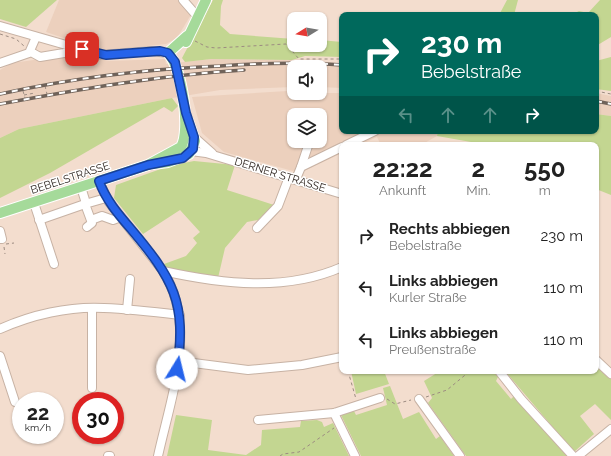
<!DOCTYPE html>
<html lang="de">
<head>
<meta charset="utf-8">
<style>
  :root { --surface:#fff; --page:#f6f6f6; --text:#222; --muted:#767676 }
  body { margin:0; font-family:Raleway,sans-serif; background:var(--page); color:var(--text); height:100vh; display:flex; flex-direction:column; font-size:15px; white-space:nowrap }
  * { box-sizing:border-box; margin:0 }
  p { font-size:13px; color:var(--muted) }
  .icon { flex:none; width:22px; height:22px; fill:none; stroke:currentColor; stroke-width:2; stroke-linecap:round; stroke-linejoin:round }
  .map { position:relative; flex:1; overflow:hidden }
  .panel { position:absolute; left:339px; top:142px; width:260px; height:232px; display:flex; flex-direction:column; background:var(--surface); border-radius:8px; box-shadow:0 1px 3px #0004 }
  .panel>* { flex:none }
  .top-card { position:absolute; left:339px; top:12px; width:260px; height:122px; border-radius:8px; box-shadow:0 1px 3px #0004; background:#00695c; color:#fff; overflow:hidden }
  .needle { width:26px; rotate:259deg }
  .controls { position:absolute; left:287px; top:12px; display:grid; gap:8px }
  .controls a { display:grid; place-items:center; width:40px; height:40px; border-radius:8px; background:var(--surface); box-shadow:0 1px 3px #0004; font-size:20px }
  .speed { position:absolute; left:12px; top:392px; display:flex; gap:8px; font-size:20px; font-weight:700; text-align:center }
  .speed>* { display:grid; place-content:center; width:52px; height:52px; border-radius:50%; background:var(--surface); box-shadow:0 1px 3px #0004; line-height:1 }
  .speed small { font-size:10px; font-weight:400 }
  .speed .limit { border:6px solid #d22; background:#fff; color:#111 }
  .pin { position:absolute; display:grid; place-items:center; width:34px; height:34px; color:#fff; margin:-17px; border-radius:8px; box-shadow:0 2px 6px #0006 }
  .me { position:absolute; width:44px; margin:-22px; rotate:9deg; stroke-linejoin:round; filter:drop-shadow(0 0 3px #0008) }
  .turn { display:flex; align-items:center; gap:14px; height:84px; padding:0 16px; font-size:18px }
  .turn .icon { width:52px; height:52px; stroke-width:2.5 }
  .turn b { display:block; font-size:28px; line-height:34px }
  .lanes { display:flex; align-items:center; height:38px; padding:0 16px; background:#0003; justify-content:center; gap:20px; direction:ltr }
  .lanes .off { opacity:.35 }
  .eta { display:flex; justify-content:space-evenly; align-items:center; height:68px; text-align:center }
  .eta b { font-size:24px; font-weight:700; line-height:28px }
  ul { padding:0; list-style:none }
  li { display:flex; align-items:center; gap:12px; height:52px; padding:0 16px }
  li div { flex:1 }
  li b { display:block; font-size:15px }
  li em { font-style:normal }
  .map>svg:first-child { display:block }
</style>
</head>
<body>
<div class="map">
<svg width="611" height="456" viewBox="0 0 611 456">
  <rect width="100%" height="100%" fill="#f3ddce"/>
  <g fill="#ecd0bd" fill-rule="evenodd">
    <polygon points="59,0 180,0 192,13 177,38 166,44 108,50 87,46 46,32"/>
    <polygon points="77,54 109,61 165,59 166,64 211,59 292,60 342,63 342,88 320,87 320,67 294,67 294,87 220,90 172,98 19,129 0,138 0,70 12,63"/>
    <path d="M287 91 294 92V93H342V131H438L437 136 421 145H381L377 137 360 145H342V153L300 173 224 152 202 133 192 97ZM294 115H320V141H294Z"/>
    <polygon points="596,93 611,96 611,116 596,114"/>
  </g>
  <g fill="#c3d691">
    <polygon points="0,0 57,0 26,27 0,19"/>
    <polygon points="213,0 223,0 221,6 220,25 230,34 294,39 294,45 320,45 320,40 342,42 342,57 305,56 292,60 211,59 185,62 182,58"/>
    <polygon points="507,0 518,0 514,15 499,15"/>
    <polygon points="600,0 611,0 611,37 596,46 596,15 571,15 579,11 588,13"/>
    <polygon points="611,57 611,91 596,89 596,61"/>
    <polygon points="172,98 178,106 172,112 164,107 50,173 0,198 0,138 19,129"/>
    <polygon points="596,114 611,116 611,195 596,189 596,145 488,145 437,136 438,131 596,131"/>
    <polygon points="194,161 235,165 227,190 274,205 258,220 247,222 225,248 218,278 167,269 164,264 186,256 197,243 193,238 200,232 180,210 143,234 114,198 116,185 169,166"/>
    <polygon points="596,364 611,378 611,420 595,404 580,416 594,434 574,452 505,371 596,371"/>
    <polygon points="351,371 384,371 389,384 356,394"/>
    <polygon points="440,371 493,371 498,377 496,381 511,399 514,396 567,456 466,456 428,403 432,398 424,381"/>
    <polygon points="390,386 403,419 419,412 436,439 440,436 454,456 361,456 340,413 353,409 356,415 387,405 383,388"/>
    <polygon points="176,415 212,420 208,450 246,455 261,445 262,430 300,427 301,421 317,420 322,422 324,427 333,423 349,456 167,456"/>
  </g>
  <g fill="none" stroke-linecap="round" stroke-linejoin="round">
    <g stroke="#c7b2a4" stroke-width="10">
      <g id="minor">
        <polyline points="183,0 197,16"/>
        <polyline points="0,26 101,55 151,51 168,53"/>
        <polyline points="31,52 40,57 64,53 68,52 70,46"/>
        <polyline points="0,63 29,53 36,37"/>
        <polyline points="194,137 212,153"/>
        <polyline points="346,145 375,131"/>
        <polyline points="191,151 206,153 342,194"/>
        <polyline points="301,167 308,146 308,141"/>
        <polyline points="296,179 301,167 342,147"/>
        <path d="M99 181 108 201 163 271C198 326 171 397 158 456"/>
        <polyline points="34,203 54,264"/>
        <polyline points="39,220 85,204 85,200 81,187"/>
        <polyline points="91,220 102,216 113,220 121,217"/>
        <polyline points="87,227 92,223 85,204 106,198"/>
        <polyline points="257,228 278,206 289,177"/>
        <polyline points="0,231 2,239 0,239"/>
        <path d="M163 271C222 284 285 292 342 267"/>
        <polyline points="127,310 130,279"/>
        <path d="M0 329C31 315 69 306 104 308 129 309 155 312 180 315"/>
        <polyline points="0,356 15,402"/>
        <polyline points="596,360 611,374"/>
        <polyline points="178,361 248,370 302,365 342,357"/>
        <polyline points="499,371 521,399 573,456"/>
        <polyline points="92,388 92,308"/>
        <polyline points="419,399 460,456"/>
        <polyline points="334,413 355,456"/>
        <polyline points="258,420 334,413 380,398"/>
        <polyline points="108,456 110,456"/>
        <polyline points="578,456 611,429"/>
      </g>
    </g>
    <g stroke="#fff" stroke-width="12">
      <g id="major">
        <polyline points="186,42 206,0"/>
        <polyline points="153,164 168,162 189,154 195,141 188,121"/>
        <path d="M0 213 148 165 181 147C191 131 182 67 168 53L187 36"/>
      </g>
    </g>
    <g stroke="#9c8b81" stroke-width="1" stroke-dasharray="3 3" stroke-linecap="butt">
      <polyline points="0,34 16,39 24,46"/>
      <polyline points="195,41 207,47 216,48 286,44 299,59 342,59"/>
      <polyline points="45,86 47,94"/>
      <polyline points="23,91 25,98"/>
      <polyline points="596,91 611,94"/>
      <polyline points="24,95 35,93"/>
      <polyline points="6,244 14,243"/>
      <polyline points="4,247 5,254"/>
      <polyline points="348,371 356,399"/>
      <polyline points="426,397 447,390 470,371"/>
      <polyline points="387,399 395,404 411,400"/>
      <polyline points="280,456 283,454 299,452 334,428"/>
    </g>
    <use href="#minor" stroke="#fff" stroke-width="8"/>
    <use href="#major" stroke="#a5da9a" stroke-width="10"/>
    <g stroke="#70635a" stroke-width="3.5">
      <g id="rail">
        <path d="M0 94C73 78 146 69 220 66 261 63 302 62 342 65"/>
        <polyline points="596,101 611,104"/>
        <path d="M0 104C81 89 162 75 244 70"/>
      </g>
    </g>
    <use href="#rail" stroke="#fff" stroke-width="2" stroke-dasharray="6" stroke-linecap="butt"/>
  </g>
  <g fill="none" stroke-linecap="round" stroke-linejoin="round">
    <g stroke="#184099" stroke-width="10">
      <path id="route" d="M82 49 106 55 160 51 168 53 175 62 186 113 194 137 193 149 183 158 148 165 99 181C106 200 118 214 131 229 173 279 187 302 177 369"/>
    </g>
    <use href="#route" stroke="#2563eb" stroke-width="7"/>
  </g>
  <g text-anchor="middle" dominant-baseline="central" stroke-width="3" stroke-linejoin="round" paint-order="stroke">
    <g font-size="11" fill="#302722" stroke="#fff">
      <text transform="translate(280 175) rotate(17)">DERNER STRASSE</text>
      <text transform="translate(70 178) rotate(-18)">BEBELSTRASSE</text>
    </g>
  </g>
</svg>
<div class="controls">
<a><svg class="needle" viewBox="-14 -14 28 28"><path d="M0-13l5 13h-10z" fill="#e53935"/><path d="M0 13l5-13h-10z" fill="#767676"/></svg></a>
<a><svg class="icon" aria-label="sound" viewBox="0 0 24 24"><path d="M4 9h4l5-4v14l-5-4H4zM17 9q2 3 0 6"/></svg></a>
<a><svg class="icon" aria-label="layers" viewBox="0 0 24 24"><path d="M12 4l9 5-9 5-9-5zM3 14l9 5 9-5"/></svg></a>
</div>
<div class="speed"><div>22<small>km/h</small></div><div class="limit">30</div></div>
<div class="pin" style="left:82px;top:49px;background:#d93025"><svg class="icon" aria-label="arrive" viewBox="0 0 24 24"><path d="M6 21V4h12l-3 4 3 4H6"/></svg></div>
<svg class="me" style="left:177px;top:369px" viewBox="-20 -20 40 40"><circle r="19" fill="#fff"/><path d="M0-13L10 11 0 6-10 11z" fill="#2563eb"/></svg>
<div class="top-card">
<div class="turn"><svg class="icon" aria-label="right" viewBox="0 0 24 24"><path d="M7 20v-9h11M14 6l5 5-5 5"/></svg><div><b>230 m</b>Bebelstraße</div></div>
<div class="lanes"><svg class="icon off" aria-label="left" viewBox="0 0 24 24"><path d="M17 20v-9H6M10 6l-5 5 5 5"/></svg><svg class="icon off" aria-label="ahead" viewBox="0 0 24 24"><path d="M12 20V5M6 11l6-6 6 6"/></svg><svg class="icon off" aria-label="ahead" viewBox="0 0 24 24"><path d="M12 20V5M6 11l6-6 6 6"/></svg><svg class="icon" aria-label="right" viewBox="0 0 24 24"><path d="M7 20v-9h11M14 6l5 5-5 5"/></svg></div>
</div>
<section class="panel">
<div class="eta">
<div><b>22:22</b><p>Ankunft</p></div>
<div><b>2</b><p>Min.</p></div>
<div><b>550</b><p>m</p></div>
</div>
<ul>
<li><svg class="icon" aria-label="right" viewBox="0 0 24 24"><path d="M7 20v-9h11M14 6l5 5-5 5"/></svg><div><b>Rechts abbiegen</b><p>Bebelstraße</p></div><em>230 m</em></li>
<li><svg class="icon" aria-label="left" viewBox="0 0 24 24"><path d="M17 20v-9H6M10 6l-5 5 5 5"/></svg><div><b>Links abbiegen</b><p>Kurler Straße</p></div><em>110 m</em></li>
<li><svg class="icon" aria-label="left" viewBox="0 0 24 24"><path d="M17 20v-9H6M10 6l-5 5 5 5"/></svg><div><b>Links abbiegen</b><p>Preußenstraße</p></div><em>110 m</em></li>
</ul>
</section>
</div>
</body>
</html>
